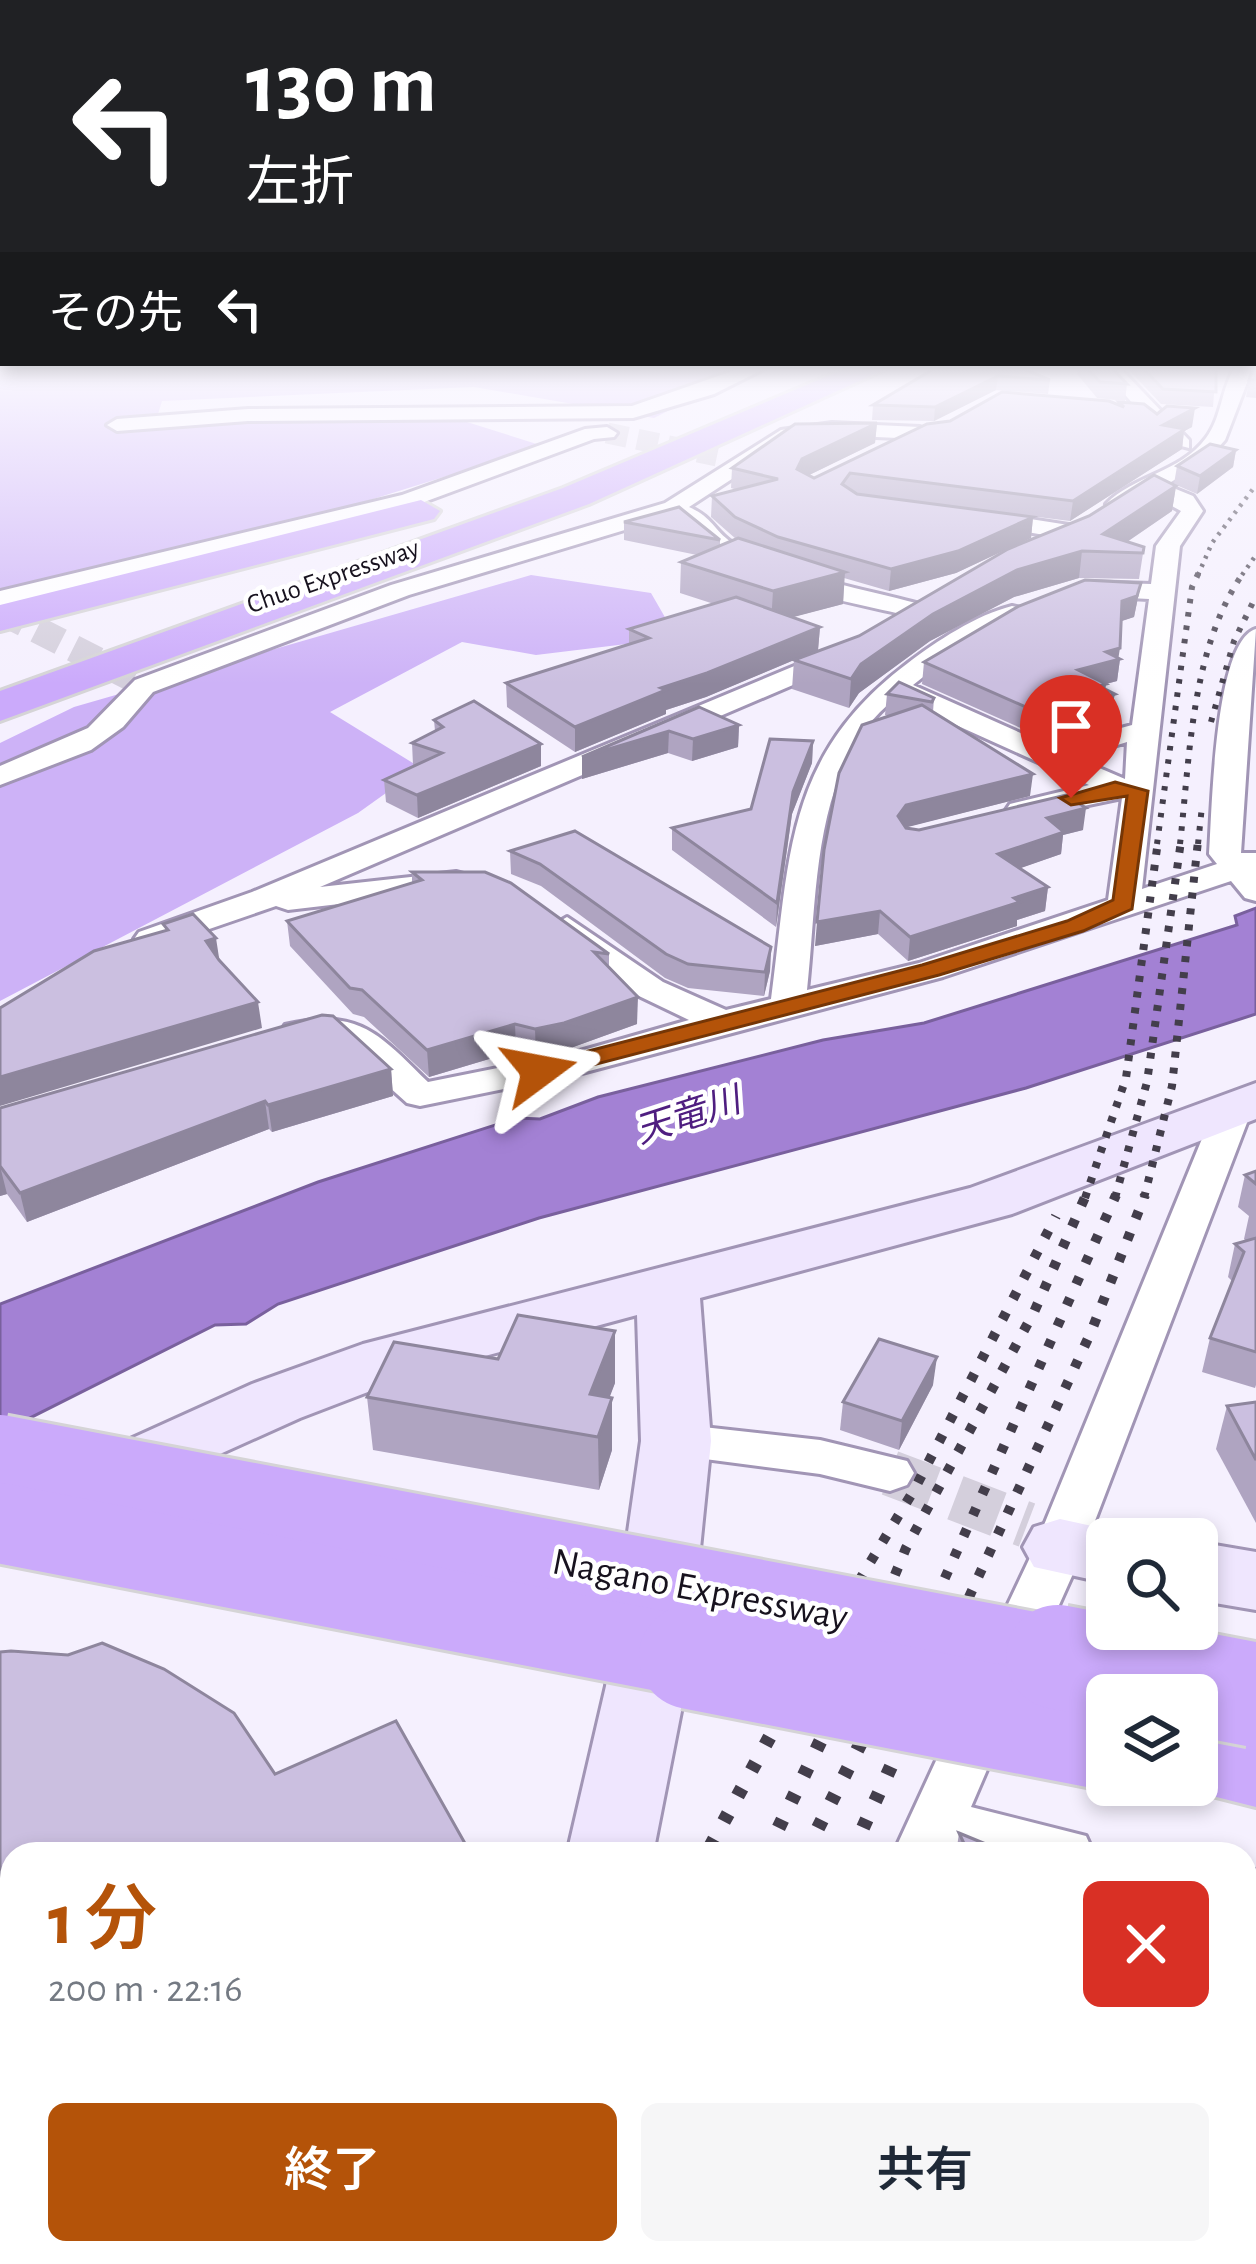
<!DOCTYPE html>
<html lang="ja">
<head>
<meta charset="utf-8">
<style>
  :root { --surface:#fff; --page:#f6f6f7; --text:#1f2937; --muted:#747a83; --accent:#b45309 }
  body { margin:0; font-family:"Alegreya Sans","Noto Sans JP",sans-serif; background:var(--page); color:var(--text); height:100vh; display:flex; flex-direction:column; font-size:45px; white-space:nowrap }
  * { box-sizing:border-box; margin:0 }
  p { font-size:39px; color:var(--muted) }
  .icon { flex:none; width:66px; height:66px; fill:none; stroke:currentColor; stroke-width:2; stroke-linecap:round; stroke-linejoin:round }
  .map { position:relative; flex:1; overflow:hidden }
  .details { position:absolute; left:0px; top:1842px; width:1257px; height:423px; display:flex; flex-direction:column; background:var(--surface); border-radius:36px 36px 0 0; box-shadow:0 6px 18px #0003 }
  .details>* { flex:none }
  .guide { position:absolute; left:0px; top:0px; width:1257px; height:366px; box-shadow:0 6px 18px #0003; background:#202124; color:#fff; overflow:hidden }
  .buttons { position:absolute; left:1086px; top:1518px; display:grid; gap:24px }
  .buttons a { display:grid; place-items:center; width:132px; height:132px; border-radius:18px; background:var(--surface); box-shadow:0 6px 18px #0003; font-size:60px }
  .pin { position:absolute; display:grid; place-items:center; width:102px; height:102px; color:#fff; margin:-123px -51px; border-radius:50% 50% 50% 0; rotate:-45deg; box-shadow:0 0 12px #0007 }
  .pin .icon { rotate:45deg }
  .me { position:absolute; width:132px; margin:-66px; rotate:77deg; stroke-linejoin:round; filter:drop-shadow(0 0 9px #0008) }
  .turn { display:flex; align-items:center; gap:42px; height:252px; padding:0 48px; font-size:54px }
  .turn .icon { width:156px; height:156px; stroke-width:2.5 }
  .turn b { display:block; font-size:84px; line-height:102px }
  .then { display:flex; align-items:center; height:114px; padding:0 48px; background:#0003; gap:24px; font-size:45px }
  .round { display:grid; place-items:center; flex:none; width:126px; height:126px; border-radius:18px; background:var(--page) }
  .summary { display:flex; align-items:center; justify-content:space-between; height:204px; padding:0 48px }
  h1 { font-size:72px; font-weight:600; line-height:90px; color:var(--accent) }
  .button { display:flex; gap:24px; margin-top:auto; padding:24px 48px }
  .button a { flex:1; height:138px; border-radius:18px; background:var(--accent); color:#fff; font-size:48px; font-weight:600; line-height:138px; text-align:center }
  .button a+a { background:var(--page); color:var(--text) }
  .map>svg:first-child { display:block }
</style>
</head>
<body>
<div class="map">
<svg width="1256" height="2264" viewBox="0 0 1256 2264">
  <rect width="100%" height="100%" fill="#f5f0fe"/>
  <g fill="#cdb2f7">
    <polygon points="0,367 755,367 654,418 474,387 162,401 155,424 299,414 467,422 543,446 322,515 0,589"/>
    <polygon points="531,575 651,593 666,619 643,642 536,655 462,642 330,712 421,768 358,813 0,1001 0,743 74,707"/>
  </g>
  <polygon fill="#a381d4" stroke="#79609d" stroke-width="3" points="1256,908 1256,1014 1026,1088 539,1218 278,1304 246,1324 215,1325 0,1433 0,1304 318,1182 517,1118 540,1119 598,1097 823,1040 924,1023 1237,925 1235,916"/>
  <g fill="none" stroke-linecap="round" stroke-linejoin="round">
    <polyline stroke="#d4cfdc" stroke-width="21" stroke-dasharray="21 10" stroke-linecap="butt" points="607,433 717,456"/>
    <polyline stroke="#d4cfdc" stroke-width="27" stroke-dasharray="27 14" stroke-linecap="butt" points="0,611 136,680"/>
    <polyline stroke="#d4cfdc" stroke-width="46" stroke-dasharray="46 24" stroke-linecap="butt" points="890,1473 1027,1525"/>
    <g stroke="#a195b5" stroke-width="6">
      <g id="street">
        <polygon points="744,367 768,367 714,394 633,418 248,421 117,431 107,425 117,419 248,409 632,406"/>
        <polygon points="1101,367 1119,367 1189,440 1189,448 1166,442"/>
        <path d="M1235 367H1253L1225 440 1206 461 1166 485 1193 496 1203 511 1180 546 1142 889 1217 864 1209 854C1212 814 1214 641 1256 629L1241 853H1256V901L1245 898 1231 881 943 977 578 1074 420 1106 407 1103 339 1042 285 1041 280 1033 285 1025C358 1007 379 1034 428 1082L573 1053 689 1020 639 996 555 934 550 927 567 917 663 982 726 1010 771 999C790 858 784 756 908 663 937 641 976 615 1012 606L1021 608V618L951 655 913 685 1052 747 1132 725 1149 599 1091 596 1079 589 1091 582 1151 584 1156 546 1181 511 1150 494 1117 511 1106 504C1134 475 1180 473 1206 438 1222 417 1221 389 1235 367ZM896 698 1089 785 1010 804 1006 810 1010 816 1021 819 1122 798 1108 900 919 963 807 990C818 894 811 763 896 698ZM1127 742 1125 779 1076 758Z"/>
        <path d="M832 423 920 427 930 433 920 439 832 435 793 439 689 507C712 517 714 530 731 542 788 578 863 588 927 606V616L918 618C853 602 768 590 713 550 695 537 699 528 671 516L409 595 153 692 123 727 91 750 0 785V766L88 728 135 680 391 585 665 503 781 430Z"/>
        <polygon points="607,427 617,433 614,437 594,439 416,505 0,606 0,591 402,495 585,429"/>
        <polygon points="980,511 1075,526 1086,533 1075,540 972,523 969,518"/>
        <polygon points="840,647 849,649 849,661 320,887 456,872 467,875 472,882 467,889 288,910 276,906 151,949 134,939 139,932 252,892"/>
        <polygon points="1234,1096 1253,1107 1085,1547 1029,1672 1010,1678 991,1672 983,1657 1035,1547 1215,1107"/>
        <polygon points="676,1424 820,1440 907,1461 914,1473 907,1485 890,1491 820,1474 659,1453 652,1441 659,1429"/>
        <polygon points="983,1693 1002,1700 1010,1716 971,1807 1086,1836 1094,1854 893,1854 964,1700"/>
        <polygon points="1245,1868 1256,1870 1256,1924 1245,1922"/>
        <polygon points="1256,2125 1256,2195 1245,2200 1245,2129"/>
        <polygon points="722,2253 792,2253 788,2264 718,2264"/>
        <polygon points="1073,2253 1154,2253 1149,2264 1068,2264"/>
      </g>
    </g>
    <g stroke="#a195b5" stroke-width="6">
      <g id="secondary">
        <polygon points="1256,1083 1256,1119 1012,1214 700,1298 711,1441 686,1686 653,1854 567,1854 606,1686 641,1441 637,1315 407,1377 300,1418 100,1508 75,1500 65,1482 75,1464 252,1384 363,1344 970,1188"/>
        <polygon points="1060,1519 1133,1535 1135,1539 1107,1539 1107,1583 1034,1567 1023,1547 1034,1527"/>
        <polygon points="1197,1542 1256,1552 1256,1610 1197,1600"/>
        <polygon points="359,2253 462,2253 457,2264 354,2264"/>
      </g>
    </g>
    <g stroke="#d5d4d6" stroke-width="6">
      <g id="highway">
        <polygon points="849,367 890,367 589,504 0,721 0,691 563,488"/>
        <polygon points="421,500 440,511 434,519 0,631 0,605"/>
        <polygon points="1197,1715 1256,1727 1256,1807 1169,1785 1197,1785"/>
      </g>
    </g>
    <use href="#street" fill="#fff" fill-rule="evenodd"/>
    <use href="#secondary" fill="#efe6fe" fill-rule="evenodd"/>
    <use href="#highway" fill="#cbaafb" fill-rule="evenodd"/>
    <g stroke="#433e4b" stroke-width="4.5" stroke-dasharray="3 6" stroke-linecap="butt">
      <polyline points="1198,575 1212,543 1256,485"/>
      <polyline points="1242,575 1256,555"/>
    </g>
    <g stroke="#433e4b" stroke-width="6" stroke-dasharray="4.5 9" stroke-linecap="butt">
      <polyline points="1211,722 1234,641 1256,596"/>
      <polyline points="1157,844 1192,587 1199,572"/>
      <path d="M1180 844C1190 756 1191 647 1244 572"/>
      <polyline points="1198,844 1202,806"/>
    </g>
    <g stroke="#433e4b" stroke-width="8" stroke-dasharray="6 10" stroke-linecap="butt">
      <polyline points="1085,1198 1126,1078 1158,841"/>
      <polyline points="1115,1198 1147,1082 1181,841"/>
      <polyline points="1144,1198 1172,1086 1198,841"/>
    </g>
    <g stroke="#433e4b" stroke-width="10" stroke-dasharray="8 15" stroke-linecap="butt">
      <polyline points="811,1660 914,1490 1056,1216"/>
      <polyline points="860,1660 906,1548 1034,1312 1086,1195"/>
      <polyline points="903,1660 923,1627 1116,1195"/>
      <polyline points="940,1660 1091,1332 1145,1195"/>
    </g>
    <g stroke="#433e4b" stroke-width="14" stroke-dasharray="9 20" stroke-linecap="butt">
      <polyline points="710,1847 813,1657"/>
      <polyline points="766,1854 861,1657"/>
      <polyline points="805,1854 904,1657"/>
      <polyline points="851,1854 941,1657"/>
      <polyline points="564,2264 569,2253"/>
      <polyline points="606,2264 612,2253"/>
      <polyline points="654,2264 659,2253"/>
    </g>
    <g stroke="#d5d4d6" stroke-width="86" stroke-linecap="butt">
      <g id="highway-bridge-far1">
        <polyline points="0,1455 1074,1660"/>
        <polyline points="0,1523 707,1660"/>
      </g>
    </g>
    <g stroke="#d5d4d6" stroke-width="110" stroke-linecap="butt">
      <g id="highway-bridge">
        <polyline points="691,1657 1107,1738"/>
        <polyline points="1058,1657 1256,1695"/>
      </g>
    </g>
    <use href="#highway-bridge-far1" stroke="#cbaafb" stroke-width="80"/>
    <use href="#highway-bridge" stroke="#cbaafb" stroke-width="104"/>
  </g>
  <g fill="#afa4c1" fill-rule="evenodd">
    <polygon points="937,367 1050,380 1048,394 996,390 934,421 872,420 873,405"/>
    <polygon points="1078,367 1111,367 1127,384 1125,401 1097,398 1077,374"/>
    <polygon points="1129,367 1216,367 1213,407 1161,404 1129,370"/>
    <polygon points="1256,367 1256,398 1246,397 1249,380"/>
    <path d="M1119 402 1192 427 1184 431 1182 449 1070 521 975 509 1033 517 1031 538 1008 549 1176 486 1172 511 1127 542 1144 547 1139 579 1079 578 1014 597 930 641 859 693 849 708 792 689 794 660 706 697 666 710V714L575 752 507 707 506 683 629 644V629L714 604 680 593 681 562 697 555 624 540V522L720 540V546L736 539 711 517 712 496 737 490 731 488 732 468 877 423 875 443 809 475 814 478 1119 405ZM1007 549 859 636 818 650 820 627 792 617 843 604 844 578 889 591 956 573Z"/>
    <polygon points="1236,450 1233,467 1197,494 1174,484 1177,466"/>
    <polygon points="1141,583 1134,617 1121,621 1118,658 1120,659 1117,681 1106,684 1105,689 1111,716 1109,717 1107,727 1052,742 922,684 924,662"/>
    <polygon points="887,694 934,698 933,712 1030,796 906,827 919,830 1083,830 1063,835 1061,854 1020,868 1048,887 1045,911 1017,920 1017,926 908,961 878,934 815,946 889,716 885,715"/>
    <polygon points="699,707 739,725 738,747 692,761 668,753 582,779 582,757"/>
    <polygon points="434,720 541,766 418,818 386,802 384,780 415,765 413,765 412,743 435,731"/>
    <polygon points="813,741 812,763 792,814 776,927 672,850 672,828 751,809"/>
    <polygon points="510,851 771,947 770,971 764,996 688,988 665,978 541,886 511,874"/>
    <polygon points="412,872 609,954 609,968 637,1024 565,1050 536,1056 516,1051 429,1077 364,1017 353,1014 290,946 287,921 412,883"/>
    <polygon points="391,1069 393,1096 272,1132 269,1129 27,1222 7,1194 0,1196 0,1108"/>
    <polygon points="1256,1171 1256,1385 1255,1388 1202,1372 1210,1338 1232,1281 1228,1277 1235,1244 1246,1241 1244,1239 1249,1216 1238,1207 1245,1175"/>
    <polygon points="615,1383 609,1397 612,1398 612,1450 599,1490 373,1450 367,1397"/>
    <polygon points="933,1385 899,1450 840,1430 843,1402"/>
    <polygon points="1256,1402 1256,1523 1216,1449 1227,1406"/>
    <polygon points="959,1833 1010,1854 956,1854"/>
  </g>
  <g fill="#8e869d">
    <polygon points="998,376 996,390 934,421 935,407"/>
    <polygon points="1195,408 1192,427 1184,431 1182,449 1070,521 1073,501 1163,425"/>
    <polygon points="877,423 875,443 801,479 797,469 802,459"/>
    <polygon points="1236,450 1233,467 1197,494 1200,476"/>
    <polygon points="1176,486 1172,511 1112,552 1103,534"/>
    <polygon points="1033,517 1031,538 956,573 889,591 891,569"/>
    <polygon points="1082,551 1079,578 1014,597 930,641 859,693 849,708 851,679 861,664 933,614 1017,570"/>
    <polygon points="845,572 843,604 771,623 773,591"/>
    <polygon points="1141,583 1134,617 1119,622 1122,601"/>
    <polygon points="820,627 818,650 706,697 666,710 666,714 575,752 575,727 661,688"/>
    <polygon points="1120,648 1118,660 1120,659 1117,681 1075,692 1078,670 1106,652"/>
    <polygon points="1106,684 1104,697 1115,694 1107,727 1052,742 1055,720 1099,686"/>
    <polygon points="739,725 738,747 692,761 693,739"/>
    <polygon points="669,731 668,753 582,779 582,757"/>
    <polygon points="813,741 812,763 792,814 776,927 777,903 793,792"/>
    <polygon points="541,744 541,766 418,818 417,795"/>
    <polygon points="1033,774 1030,796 904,828 898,816 906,805"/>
    <polygon points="1086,808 1083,830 1063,835 1061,854 995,877 998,854 1047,818"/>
    <polygon points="1048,887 1045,911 1017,920 1017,926 908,961 910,937"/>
    <polygon points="880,911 878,934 815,946 817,922"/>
    <polygon points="216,938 220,964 206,941"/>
    <polygon points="771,947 770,971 764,996 765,972"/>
    <polygon points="638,997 637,1024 565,1050 536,1056 535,1029"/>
    <polygon points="258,1002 262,1028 0,1106 0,1077"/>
    <polygon points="515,1024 516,1051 429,1077 427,1050"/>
    <polygon points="391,1069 393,1096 272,1132 268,1105"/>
    <polygon points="265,1101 269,1129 27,1222 20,1193"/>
    <polygon points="0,1166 7,1194 0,1196"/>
    <polygon points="615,1331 615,1383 595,1436 590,1394"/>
    <polygon points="937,1357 933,1385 899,1450 902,1421"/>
    <polygon points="612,1398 612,1450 599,1490 598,1437"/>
    <polygon points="1256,2040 1256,2083 1248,2106 1245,2107 1245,2051 1248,2042"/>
    <polygon points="978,2253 1036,2253 1016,2264 957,2264"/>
  </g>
  <g fill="#cbbfe0" stroke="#8e869d" stroke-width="3">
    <polygon points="937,367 1019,367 1050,380 998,376 935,407 873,405"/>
    <polygon points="1086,367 1111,367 1127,384 1100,382"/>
    <polygon points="1142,367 1216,367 1216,392 1163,389"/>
    <polygon points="1253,367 1256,367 1256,380 1249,380"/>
    <polygon points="1002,392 1109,401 1124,407 1119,402 1144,404 1157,414 1167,406 1195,408 1163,425 1185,429 1073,501 850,473 842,484 857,494 1033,517 958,551 891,569 778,537 735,517 712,496 778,479 732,468 795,424 877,423 802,459 797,469 814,478 927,424 950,421"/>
    <polygon points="1210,444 1236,450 1200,476 1177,466"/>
    <polygon points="1154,475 1176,486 1103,534 1144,547 1143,553 1082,551 1017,570 933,614 861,664 851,679 794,660 859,636 1008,549 1089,516"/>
    <polygon points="679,507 720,540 624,522"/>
    <polygon points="738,538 845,572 773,591 681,562"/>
    <polygon points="1085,580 1141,583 1137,596 1122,601 1120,648 1106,652 1120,659 1078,670 1106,684 1099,686 1115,694 1101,698 1111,705 1055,720 924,662 1019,606"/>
    <polygon points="736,597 820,627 707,673 661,688 666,690 575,727 506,683 649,638 629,629"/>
    <polygon points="899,682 934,698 932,702 887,694"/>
    <polygon points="474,701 541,744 417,795 384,780 442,753 412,743 443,727 434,720"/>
    <polygon points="922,705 1033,774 906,805 898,816 906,828 919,830 1066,795 1086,808 1047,818 1064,832 998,854 1048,887 1014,898 1020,902 910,937 880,911 817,922 824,850 839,773 862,725"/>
    <polygon points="699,707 739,725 693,739 669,731 582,757"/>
    <polygon points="770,739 813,741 793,792 777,903 672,828 751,809"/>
    <polygon points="575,831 771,947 765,972 688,964 666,954 540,864 510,851"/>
    <polygon points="412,872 485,872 511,883 609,954 594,952 638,997 564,1023 535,1029 515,1024 427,1050 362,990 350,988 287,921 422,880"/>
    <polygon points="193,914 216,938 206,941 219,960 258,1002 0,1077 0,1008 94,951 168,930 163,924"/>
    <polygon points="322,1015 333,1016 391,1069 268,1105 265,1101 20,1193 0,1166 0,1108"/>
    <polygon points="1256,1171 1256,1184 1245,1175"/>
    <polygon points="1256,1238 1256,1352 1210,1338 1244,1252 1235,1244"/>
    <polygon points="518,1315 615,1331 590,1394 612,1398 598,1437 367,1397 394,1342 498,1359"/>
    <polygon points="879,1339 937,1357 902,1421 843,1402"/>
    <polygon points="1256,1402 1256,1460 1227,1406"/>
    <polygon points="102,1643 164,1669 234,1713 275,1774 396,1721 471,1854 12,1854 12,2253 230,2253 233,2264 3,2264 0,2253 0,1652 11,1651 68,1655"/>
    <polygon points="959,1833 1010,1854 969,1854"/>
    <polygon points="1256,1932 1256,2040 1248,2042 1256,2056 1256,2068 1245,2071 1245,1934"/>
    <polygon points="831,2253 978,2253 957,2264 827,2264"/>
  </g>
  <linearGradient id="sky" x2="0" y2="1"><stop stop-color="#8ca0e0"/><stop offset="0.54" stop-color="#faf8ff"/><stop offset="1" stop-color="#faf8ff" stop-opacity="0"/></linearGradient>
  <rect width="1256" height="684" fill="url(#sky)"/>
  <polygon fill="#b45309" stroke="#753606" stroke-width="3" points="1115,782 1148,791 1132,909 1083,931 939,975 539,1079 526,1071 530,1066 922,965 1067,921 1113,900 1127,796 1071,805 1060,798"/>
  <g text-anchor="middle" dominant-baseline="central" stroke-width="9" stroke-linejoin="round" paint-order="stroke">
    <g font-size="27" fill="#17121e" stroke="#fff">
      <text transform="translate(333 576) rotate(-19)">Chuo Expressway</text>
    </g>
    <g font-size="36" font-style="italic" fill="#4f1e80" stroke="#fff">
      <text transform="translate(688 1116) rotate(-18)">天竜川</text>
    </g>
    <g font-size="39" fill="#17121e" stroke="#fff">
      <text transform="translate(700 1590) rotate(11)">Nagano Expressway</text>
    </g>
  </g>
</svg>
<div class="buttons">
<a><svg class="icon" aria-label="search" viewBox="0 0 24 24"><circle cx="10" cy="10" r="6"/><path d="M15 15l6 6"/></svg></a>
<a><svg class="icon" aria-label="layers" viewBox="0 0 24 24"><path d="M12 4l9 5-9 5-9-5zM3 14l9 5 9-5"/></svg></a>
</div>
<div class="pin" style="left:1071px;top:798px;background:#d93025"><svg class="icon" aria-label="arrive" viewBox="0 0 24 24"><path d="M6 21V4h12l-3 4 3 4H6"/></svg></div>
<svg class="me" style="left:539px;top:1071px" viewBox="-20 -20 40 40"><path d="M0-17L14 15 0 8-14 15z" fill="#b45309" stroke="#fff" stroke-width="4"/></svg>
<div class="guide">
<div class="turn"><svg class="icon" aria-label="left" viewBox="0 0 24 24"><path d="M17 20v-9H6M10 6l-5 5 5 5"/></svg><div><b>130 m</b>左折</div></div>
<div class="then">その先<svg class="icon" aria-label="left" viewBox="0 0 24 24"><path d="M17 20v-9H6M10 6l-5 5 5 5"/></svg></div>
</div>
<section class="details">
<div class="summary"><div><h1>1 分</h1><p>200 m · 22:16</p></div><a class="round" style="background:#d93025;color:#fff"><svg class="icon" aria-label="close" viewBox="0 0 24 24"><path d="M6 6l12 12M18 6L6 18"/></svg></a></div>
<div class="button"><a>終了</a><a>共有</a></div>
</section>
</div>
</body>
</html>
